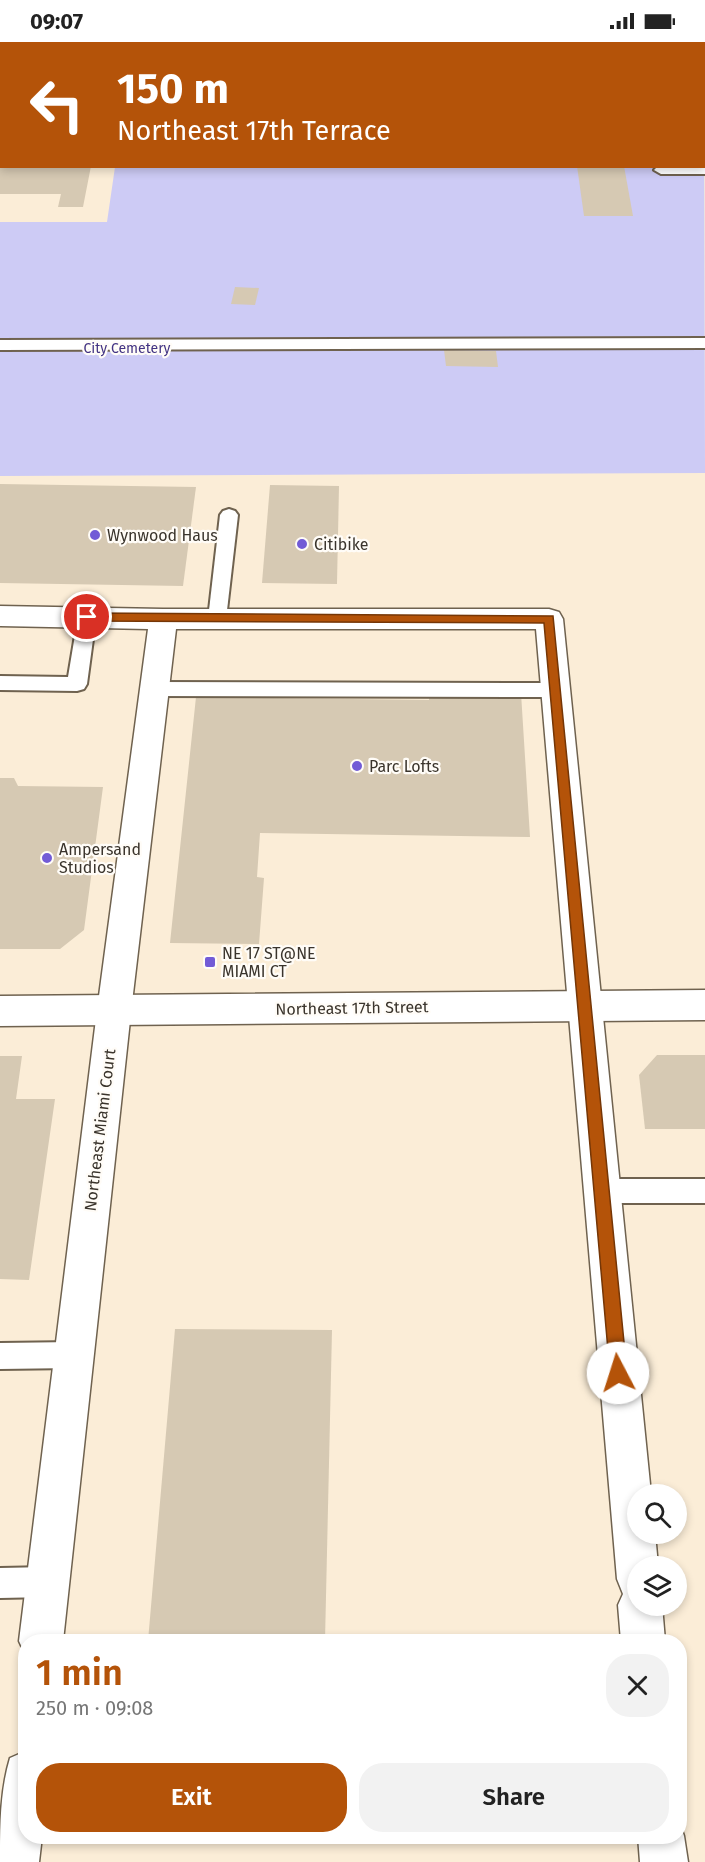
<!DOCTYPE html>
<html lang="en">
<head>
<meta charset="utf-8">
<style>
  :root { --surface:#fff; --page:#f2f2f2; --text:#222; --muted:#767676; --accent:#b45309 }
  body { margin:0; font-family:"Fira Sans",sans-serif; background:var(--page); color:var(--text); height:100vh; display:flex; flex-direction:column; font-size:22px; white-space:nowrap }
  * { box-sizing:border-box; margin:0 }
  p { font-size:20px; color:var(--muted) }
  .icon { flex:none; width:33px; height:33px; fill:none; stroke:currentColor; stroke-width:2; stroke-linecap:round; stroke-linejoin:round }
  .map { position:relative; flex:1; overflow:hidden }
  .drawer { position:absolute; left:18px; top:1592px; width:669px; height:210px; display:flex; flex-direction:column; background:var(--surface); border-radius:24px; box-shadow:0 3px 9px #0003 }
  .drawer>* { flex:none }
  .hud { position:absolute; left:0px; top:0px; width:705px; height:126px; box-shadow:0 3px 9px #0003; background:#b45309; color:#fff; overflow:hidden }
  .controls { position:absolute; left:627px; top:1442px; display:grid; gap:12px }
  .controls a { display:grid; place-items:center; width:60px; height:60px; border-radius:50%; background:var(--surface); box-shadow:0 3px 9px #0003; font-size:30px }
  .pin { position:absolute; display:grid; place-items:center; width:51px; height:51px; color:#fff; margin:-26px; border:3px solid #fff; border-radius:50%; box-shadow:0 2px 6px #0007 }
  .me { position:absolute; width:66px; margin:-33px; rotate:355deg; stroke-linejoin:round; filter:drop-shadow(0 0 4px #0008) }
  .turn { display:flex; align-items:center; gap:21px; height:126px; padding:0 18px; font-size:27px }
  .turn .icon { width:78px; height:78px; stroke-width:2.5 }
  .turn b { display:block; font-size:42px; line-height:51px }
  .round { display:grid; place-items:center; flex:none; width:63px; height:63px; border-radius:24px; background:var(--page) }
  .head { display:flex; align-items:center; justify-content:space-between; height:102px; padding:0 18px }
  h1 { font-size:36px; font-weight:600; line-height:45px; color:var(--accent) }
  .action { display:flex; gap:12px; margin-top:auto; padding:12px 18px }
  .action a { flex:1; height:69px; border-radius:24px; background:var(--accent); color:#fff; font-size:24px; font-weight:600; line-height:69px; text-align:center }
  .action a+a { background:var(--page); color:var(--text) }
  .status { display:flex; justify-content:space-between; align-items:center; height:42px; padding:0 30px; background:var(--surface); direction:ltr }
  .status svg { height:16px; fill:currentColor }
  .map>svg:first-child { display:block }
</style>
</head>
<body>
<div class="status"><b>09:07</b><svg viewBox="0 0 49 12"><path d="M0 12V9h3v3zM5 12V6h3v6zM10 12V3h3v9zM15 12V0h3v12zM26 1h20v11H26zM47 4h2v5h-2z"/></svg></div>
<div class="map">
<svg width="705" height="1820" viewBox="0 0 705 1820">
  <rect width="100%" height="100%" fill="#fbedd7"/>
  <polygon fill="#cdcbf5" points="704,29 705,431 0,434 0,180 107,180 115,125 704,124"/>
  <g fill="#d6c9b3">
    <polygon points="0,124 91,124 83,165 58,165 61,152 0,152"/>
    <polygon points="577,124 624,124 633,174 584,174"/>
    <polygon points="235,245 259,246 255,263 231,262"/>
    <polygon points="444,308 496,309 498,325 446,324"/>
    <polygon points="0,442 196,445 183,544 0,541"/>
    <polygon points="270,443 339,444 337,542 262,541"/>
    <polygon points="429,649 521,651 530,795 260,791 257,835 264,836 259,902 170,901 196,655 429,658"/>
    <polygon points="0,736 14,736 18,744 103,745 84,888 60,907 0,907"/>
    <polygon points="657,1013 705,1013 705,1087 645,1087 639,1033"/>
    <polygon points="0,1014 22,1014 16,1057 55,1057 29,1238 0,1237"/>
    <polygon points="175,1287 332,1288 325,1599 148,1599"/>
  </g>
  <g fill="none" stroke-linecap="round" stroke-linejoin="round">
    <g stroke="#6f624f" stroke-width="4">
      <g id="lane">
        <polygon points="705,124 705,132 661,132 654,128 658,124"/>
        <polygon points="705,296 705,306 0,308 0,298"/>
        <polygon points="229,467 235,469 238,473 226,577 224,582 217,584 210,582 208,577 220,473 223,469"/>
        <polygon points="87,568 94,570 96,575 87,642 84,647 77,649 0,648 0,634 68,635 78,575 80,570"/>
        <polygon points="154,640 556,641 563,643 566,648 563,653 556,655 154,654 147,652 144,647 147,642"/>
        <polygon points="601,1137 705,1137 705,1161 601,1161 592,1157 588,1149 592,1141"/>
        <polygon points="74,1300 83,1304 87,1313 83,1322 74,1326 0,1327 0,1301"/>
        <polygon points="48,1525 58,1530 63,1540 58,1550 48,1555 0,1556 0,1526"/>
      </g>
    </g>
    <g stroke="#6f624f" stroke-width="3">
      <g id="street">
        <polygon points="199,0 217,0 198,2"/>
        <rect x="704" y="8" width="1" height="12"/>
        <polygon points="0,564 163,567 549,567 559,570 563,577 651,1452 638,1452 638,1491 655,1491 658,1524 638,1524 638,1563 662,1563 665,1599 621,1599 618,1563 623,1552 617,1537 536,587 176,587 131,969 63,1599 26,1599 26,1614 19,1599 97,969 148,587 0,584"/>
        <path d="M26 1709V1794H42L39 1820H0C0 1785 0 1749 10 1716Z"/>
        <polygon points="680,1782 684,1794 688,1820 640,1820 638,1794 680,1794"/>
      </g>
    </g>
    <g stroke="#6f624f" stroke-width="3">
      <polygon id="secondary" points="705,948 705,978 0,984 0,954"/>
    </g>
    <polyline stroke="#b0a595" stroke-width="2" stroke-dasharray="3 3" stroke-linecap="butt" points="0,30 2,28"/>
    <use href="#lane" fill="#fff" fill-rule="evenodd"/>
    <use href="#street" fill="#fff" fill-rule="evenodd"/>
    <use href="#secondary" fill="#fff" fill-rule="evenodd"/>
    <polyline stroke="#6d6459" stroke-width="3" stroke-dasharray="8 4" stroke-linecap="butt" points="0,9 2,7"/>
  </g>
  <polygon fill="#b45309" stroke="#753606" stroke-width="1.5" points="87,571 553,574 627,1331 624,1337 618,1340 613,1337 610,1331 544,581 87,579 81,575"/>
  <g fill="#725bd6" stroke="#fffcf7" stroke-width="2">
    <circle cx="95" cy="493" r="6"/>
    <circle cx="302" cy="502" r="6"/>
    <circle cx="357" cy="724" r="6"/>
    <circle cx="47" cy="816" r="6"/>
    <rect x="204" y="914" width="12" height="12" rx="3"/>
  </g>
  <g text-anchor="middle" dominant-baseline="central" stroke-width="4.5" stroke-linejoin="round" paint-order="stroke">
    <g font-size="14" fill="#423383" stroke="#fffcf7">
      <text x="127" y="306">City Cemetery</text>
    </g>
    <g font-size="16" fill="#3a342c" stroke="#fffcf7" text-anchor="start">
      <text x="107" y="493">Wynwood Haus</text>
      <text x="314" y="502">Citibike</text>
      <text x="369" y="724">Parc Lofts</text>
      <text x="59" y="807">Ampersand<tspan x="59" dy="18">Studios</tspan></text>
      <text x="222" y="911">NE 17 ST@NE<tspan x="222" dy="18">MIAMI CT</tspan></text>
    </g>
    <g font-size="16" fill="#3a342c" stroke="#fffcf7">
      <text transform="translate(352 966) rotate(-1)">Northeast 17th Street</text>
      <text transform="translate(100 1088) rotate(-83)">Northeast Miami Court</text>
    </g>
  </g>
</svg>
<div class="controls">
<a><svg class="icon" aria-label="search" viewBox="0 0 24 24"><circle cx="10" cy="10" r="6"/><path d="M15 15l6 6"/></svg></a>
<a><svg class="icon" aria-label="layers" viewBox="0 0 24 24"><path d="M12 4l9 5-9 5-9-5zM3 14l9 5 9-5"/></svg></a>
</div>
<div class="pin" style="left:87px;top:575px;background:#d93025"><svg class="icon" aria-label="arrive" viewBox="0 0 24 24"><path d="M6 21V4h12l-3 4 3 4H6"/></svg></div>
<svg class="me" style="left:618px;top:1331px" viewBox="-20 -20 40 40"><circle r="19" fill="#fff"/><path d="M0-13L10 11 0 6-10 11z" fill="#b45309"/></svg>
<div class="hud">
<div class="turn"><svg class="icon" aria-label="left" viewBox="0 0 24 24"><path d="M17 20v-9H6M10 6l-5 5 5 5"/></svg><div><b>150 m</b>Northeast 17th Terrace</div></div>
</div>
<section class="drawer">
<div class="head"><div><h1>1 min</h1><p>250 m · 09:08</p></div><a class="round"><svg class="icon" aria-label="close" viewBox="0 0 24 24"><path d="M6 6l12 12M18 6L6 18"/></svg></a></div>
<div class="action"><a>Exit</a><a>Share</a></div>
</section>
</div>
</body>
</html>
